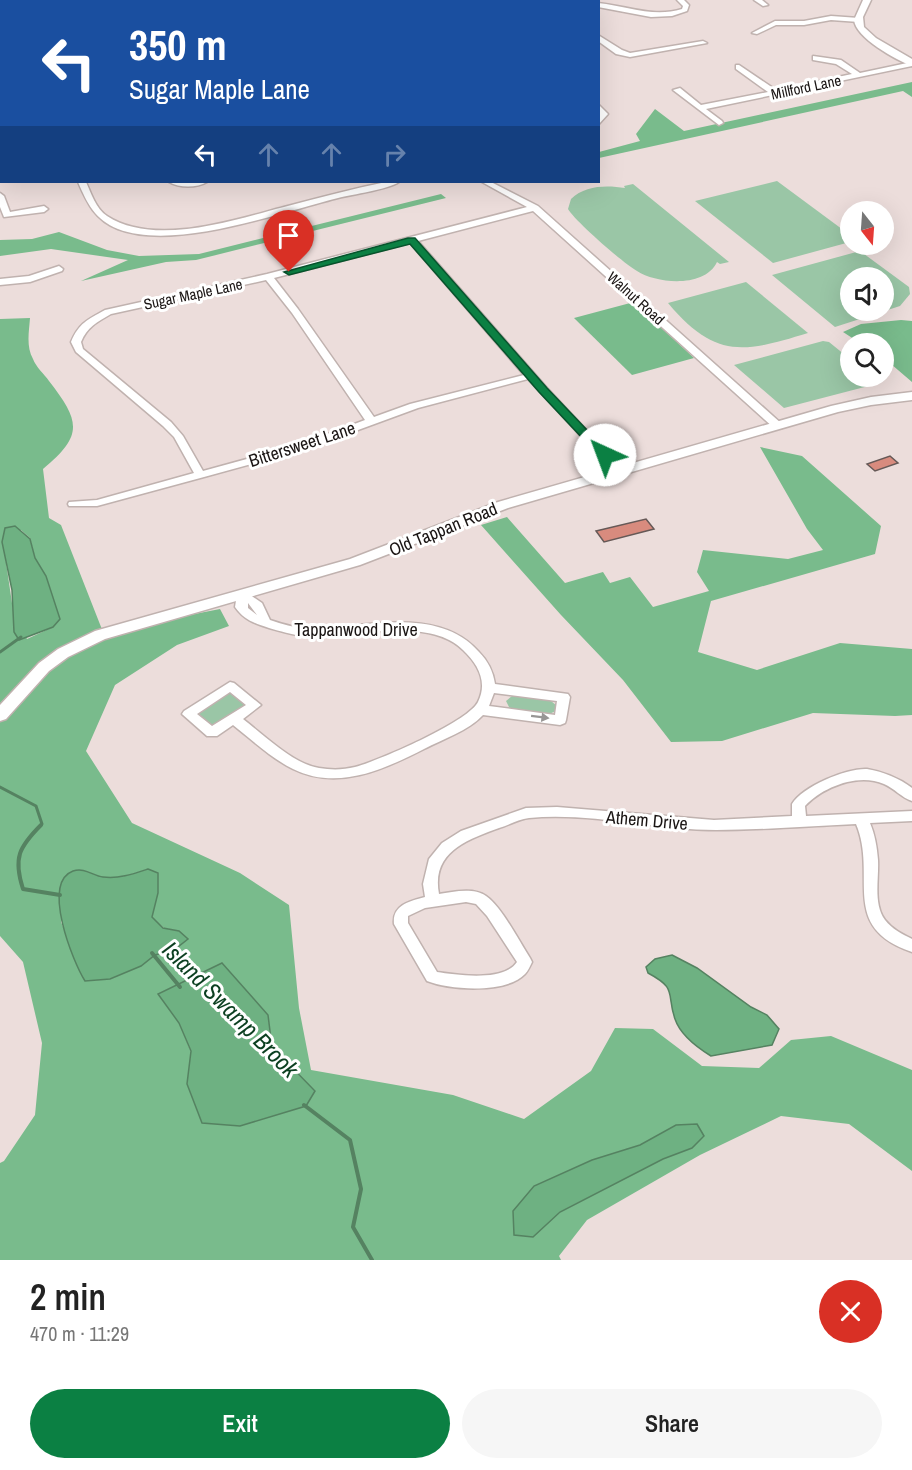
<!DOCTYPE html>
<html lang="en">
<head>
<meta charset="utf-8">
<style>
  :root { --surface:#fff; --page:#f6f6f6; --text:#222; --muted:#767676; --accent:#0b8043 }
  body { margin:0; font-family:"Archivo Narrow",sans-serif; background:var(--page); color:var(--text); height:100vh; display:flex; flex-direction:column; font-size:22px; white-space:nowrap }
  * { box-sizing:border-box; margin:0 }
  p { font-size:20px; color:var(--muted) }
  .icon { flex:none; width:33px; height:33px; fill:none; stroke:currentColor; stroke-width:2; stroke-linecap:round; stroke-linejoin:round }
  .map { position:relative; height:1260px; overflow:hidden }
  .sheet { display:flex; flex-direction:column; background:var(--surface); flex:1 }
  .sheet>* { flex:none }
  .guide { position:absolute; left:0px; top:0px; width:600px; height:183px; box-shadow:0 6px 24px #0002; background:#1a4fa0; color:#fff; overflow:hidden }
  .needle { width:39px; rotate:163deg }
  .buttons { position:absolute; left:840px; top:201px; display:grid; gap:12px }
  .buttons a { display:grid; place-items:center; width:54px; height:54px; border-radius:50%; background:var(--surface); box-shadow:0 6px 24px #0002; font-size:30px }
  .pin { position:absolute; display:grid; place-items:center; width:51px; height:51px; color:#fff; margin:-62px -26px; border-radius:50% 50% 50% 0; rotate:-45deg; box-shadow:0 0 6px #0007 }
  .pin .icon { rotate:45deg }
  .me { position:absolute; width:66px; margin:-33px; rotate:317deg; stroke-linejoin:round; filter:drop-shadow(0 0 4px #0008) }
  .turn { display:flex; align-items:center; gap:21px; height:126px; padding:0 30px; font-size:27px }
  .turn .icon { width:78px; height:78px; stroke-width:2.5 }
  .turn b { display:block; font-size:42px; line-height:51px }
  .lanes { display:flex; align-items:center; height:57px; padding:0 30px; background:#0003; justify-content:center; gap:30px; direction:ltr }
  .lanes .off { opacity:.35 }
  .round { display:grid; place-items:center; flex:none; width:63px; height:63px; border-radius:32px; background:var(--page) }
  .overview { display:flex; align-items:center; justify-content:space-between; height:102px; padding:0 30px }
  h1 { font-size:36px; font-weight:600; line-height:45px }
  .cta { display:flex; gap:12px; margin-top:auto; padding:12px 30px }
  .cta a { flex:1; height:69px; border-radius:36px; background:var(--accent); color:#fff; font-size:24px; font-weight:600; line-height:69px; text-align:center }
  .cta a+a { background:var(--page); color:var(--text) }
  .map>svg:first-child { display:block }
</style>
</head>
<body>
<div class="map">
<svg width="912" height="1260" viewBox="0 0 912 1260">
  <rect width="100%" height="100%" fill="#ecdddb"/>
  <g fill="#9ac6a6" fill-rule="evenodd">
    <polygon points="777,181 850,235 850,242 773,263 695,201"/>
    <path d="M633 184 729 262 720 264 717 262C705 288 657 284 637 271 623 263 575 221 568 209L571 199C585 185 607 185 625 188L624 186Z"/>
    <path d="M860 251 909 287 910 294 900 306 835 327 772 275ZM850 278H884V310H850Z"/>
    <path d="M746 282 808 333C743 353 715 359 668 303Z"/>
    <polygon points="823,341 829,342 850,359 850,376 872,377 880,383 784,408 734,365"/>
    <path d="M230 692 246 705 213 726C208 724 199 718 199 713Z"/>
    <polygon points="512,696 551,701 557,706 556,711 549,714 510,709 506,701"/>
  </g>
  <g fill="#79bb8c" fill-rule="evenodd">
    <polygon points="912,82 912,97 903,91 599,158 599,152 640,141 636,134 655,109 684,131"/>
    <polygon points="441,194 446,198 196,260 166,262 81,281 128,260 51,249 0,256 0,240 32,239 59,232 107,250 139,256 199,254"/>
    <polygon points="634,302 694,358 632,375 574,318"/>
    <path d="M30 318C29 332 26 346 33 359 36 367 44 374 49 381 80 421 84 435 43 469L49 518 61 525 103 632 220 609 229 626 177 645 115 685 86 751 132 823 240 873 289 905 299 1008 311 1070 453 1095 524 1119 591 1071 615 1028 653 1029 702 1066 759 1068 791 1040 831 1036 912 1070V1171L849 1124 781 1116 700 1155 587 1220 559 1256 561 1260H0V1163L4 1161 35 1115 42 1043 23 962 0 936V319ZM21 530 30 538 35 558 46 576 60 619 53 627 27 639 13 610 3 542ZM148 869 158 893 151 917 164 928 179 931 174 950 155 955 141 966 110 979 85 981 61 922 82 870 100 877 119 878ZM222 963 268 1015 272 1047 289 1066 305 1106 240 1126 202 1123 187 1084 191 1052 179 1023 158 994ZM676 1125 692 1148 663 1159 560 1212 592 1160 640 1145Z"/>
    <polygon points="901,320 912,321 912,382 884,358 884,344 860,343 843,332 861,324"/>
    <polygon points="760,447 802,456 881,526 875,554 711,601 698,652 757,670 840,643 912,649 912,715 895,716 813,713 722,741 671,742 623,680 561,615 481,525 507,517 565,583 603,572 610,583 630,577 653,607 709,591 697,572 703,550 788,559 823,550 807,529"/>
  </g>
  <g fill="#6eb182" stroke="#558261" stroke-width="1.5">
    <polygon points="15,526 30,539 35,558 46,576 60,619 53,627 19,640 14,632 12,590 2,542 5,528"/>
    <path d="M148 869 158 873V893L152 917 163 928 179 931 188 939 174 950 155 955 141 966 110 979 85 981C73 962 41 883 73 871 85 867 93 876 103 877 119 879 133 874 148 869Z"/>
    <path d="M672 955 697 968 751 1007 767 1015 779 1029 772 1045 711 1056C698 1048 680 1034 675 1019 666 993 678 989 648 973L646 967 655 959Z"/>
    <polygon points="222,963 268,1015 272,1047 315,1091 306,1106 240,1126 202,1123 187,1084 191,1051 179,1023 158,994"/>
    <polygon points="697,1124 704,1136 692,1148 663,1159 560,1212 533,1237 514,1235 513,1211 534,1186 592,1160 640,1145 676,1125"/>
  </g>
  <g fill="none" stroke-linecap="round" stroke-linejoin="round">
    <g stroke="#558261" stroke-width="3">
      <polyline points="0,652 21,637"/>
      <polyline points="0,787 36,806 42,824 40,826"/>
    </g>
    <g stroke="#558261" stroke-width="4">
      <path d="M41 825C19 847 13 858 23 889L60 895"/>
      <polyline points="152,953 180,987"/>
      <polyline points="304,1105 350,1140 361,1189 353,1227 372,1260"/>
    </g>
  </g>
  <g fill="#d88b7e" stroke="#665957" stroke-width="1.5">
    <polygon points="890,456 898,463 875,471 867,464"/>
    <polygon points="646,519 654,529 604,542 596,531"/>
  </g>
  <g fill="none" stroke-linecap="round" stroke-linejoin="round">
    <g stroke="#c0b2af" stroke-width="3">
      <g id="minor">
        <polygon points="246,0 253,0 254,2 247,2"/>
        <polygon points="359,0 371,0 356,2"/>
        <polygon points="481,0 490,0 479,2"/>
        <path d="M677 0H684L689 5 687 11 672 16 651 17 598 7V3C628 6 653 18 682 9L683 6Z"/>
        <polygon points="754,0 762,0 768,5 763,6"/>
        <polygon points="831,16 859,18 862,20 859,22 831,20 804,25 776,25 757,34 752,33 775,21 804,21"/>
        <polygon points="598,35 622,50 630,53 703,41 707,43 630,57 616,54 598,41"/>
        <polygon points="0,41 2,41 0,46"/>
        <polygon points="813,56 841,60 860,73 912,62 912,66 706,109 722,121 723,123 719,125 673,90 680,88 701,105 768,92 736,69 736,65 739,65 776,90 852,74 836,64 813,60"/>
        <polygon points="598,104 608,114 598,125 600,114"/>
        <path d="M78 182H86C91 193 96 209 107 216 155 247 233 220 284 207 318 198 352 189 386 182H399C387 190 353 194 338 198 279 213 175 251 118 229 95 220 87 203 78 182Z"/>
        <path d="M169 182H207C197 188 179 188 169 182Z"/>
        <path d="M482 182H491L538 206 782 424 783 426 782 428H774L533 211 418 241 547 388 624 470 625 472 624 474H616L528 379 418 408 309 448 204 477 97 506H69L68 504 69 502 97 500 194 473 174 437 163 426 76 352 71 342C79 323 87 320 105 310L267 274 527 207ZM410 243 524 375 410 404 374 417 298 309 274 278ZM266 280 292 313 365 420 301 444 203 471 183 436 171 422 83 349 81 342C87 327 97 322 111 314Z"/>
        <polygon points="0,193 4,196 10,212 44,206 48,209 44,212 4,217 0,207"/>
        <polygon points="59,266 63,269 62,271 30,282 0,285 0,279 29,276"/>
        <path d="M243 590 262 603 270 620C282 624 294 628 306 628 361 629 437 604 479 652 488 661 493 671 495 684L568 694 570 697 566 720 565 723 560 725 483 715C468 731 443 739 424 749 383 770 337 791 293 769 271 758 252 740 233 725L217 736H207L182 714 184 711 230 682 234 683 261 705 243 719C264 735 293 764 319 768 331 770 343 770 355 767 378 761 468 722 478 702 488 682 478 664 463 650 429 615 348 638 304 636 292 635 280 631 269 628 254 623 244 620 235 607L237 594ZM248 603 257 615 248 608ZM230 692 246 705 212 726 197 714ZM494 693 557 701 555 715 489 706Z"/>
        <path d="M867 769C884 772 899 778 912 788V801C902 798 894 788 884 784 858 773 823 787 805 806L806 816 912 811V821L870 823C875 835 877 847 878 860 879 879 873 904 885 920 892 929 902 934 912 939V952C838 927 878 876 856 824 809 826 763 830 716 830 655 830 590 812 529 818 519 819 509 825 499 828 467 840 431 852 439 894 453 892 473 887 486 896 501 906 519 941 530 958L532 962C530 966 528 971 525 974 506 994 450 990 427 981L394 924C392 905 410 901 425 897L423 884 429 859 442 843 461 831 526 808 557 807 714 820 792 816V804C803 786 847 768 867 769ZM466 902 476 904 487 916 517 962C504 982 457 975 437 972L408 923V916L425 908Z"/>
      </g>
    </g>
    <g stroke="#c0b2af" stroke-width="3">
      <g id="tertiary">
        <path d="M863 0H871L863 17 864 27 876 38 912 59V66C896 60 856 38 854 20Z"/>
        <polygon points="912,392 912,400 871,405 838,412 508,508 360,565 105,639 68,657 49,671 6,719 0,721 0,705 39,663 58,649 95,631 350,559 498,502 831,406 871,397"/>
      </g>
    </g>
    <use href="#minor" fill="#fff" fill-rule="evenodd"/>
    <use href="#tertiary" fill="#fff" fill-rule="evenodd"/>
  </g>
  <defs><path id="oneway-solid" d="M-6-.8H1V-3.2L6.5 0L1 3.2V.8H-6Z" transform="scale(1.5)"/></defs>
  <use fill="#989695" href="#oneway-solid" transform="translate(540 717) rotate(7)"/>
  <polygon fill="#0b8043" stroke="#07532c" stroke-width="1.5" points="408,238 415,238 547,388 609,453 609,458 601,458 539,392 410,244 289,275 284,272"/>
  <g text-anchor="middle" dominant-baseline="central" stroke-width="6" stroke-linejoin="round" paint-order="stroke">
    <g font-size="15" fill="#1a1514" stroke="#fff">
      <text transform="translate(806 87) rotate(-12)">Millford Lane</text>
      <text transform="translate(193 294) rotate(-12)">Sugar Maple Lane</text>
      <text transform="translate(636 298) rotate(42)">Walnut Road</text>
    </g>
    <g font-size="18" fill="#1a1514" stroke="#fff">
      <text transform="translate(302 444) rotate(-18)">Bittersweet Lane</text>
      <text transform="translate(443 529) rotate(-22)">Old Tappan Road</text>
      <text x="356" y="629">Tappanwood Drive</text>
      <text transform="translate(647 820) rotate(5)">Athem Drive</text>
    </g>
    <g font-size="24" font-style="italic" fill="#0b3f20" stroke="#fff">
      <text transform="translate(231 1009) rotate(45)">Island Swamp Brook</text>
    </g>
  </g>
</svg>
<div class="buttons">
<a><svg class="needle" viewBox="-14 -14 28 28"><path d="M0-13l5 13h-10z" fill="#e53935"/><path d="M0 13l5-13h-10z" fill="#767676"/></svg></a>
<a><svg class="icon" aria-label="sound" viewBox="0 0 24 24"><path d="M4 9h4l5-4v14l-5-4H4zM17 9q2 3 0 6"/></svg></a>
<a><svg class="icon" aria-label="search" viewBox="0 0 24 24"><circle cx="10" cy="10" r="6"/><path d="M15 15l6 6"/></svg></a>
</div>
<div class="pin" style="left:289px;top:272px;background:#d93025"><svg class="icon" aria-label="arrive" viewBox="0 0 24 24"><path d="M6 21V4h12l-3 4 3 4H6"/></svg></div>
<svg class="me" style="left:605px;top:455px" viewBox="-20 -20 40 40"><circle r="19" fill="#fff"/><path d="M0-13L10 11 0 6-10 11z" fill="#0b8043"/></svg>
<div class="guide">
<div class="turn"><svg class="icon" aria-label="left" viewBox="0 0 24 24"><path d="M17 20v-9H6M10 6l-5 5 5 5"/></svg><div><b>350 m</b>Sugar Maple Lane</div></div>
<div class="lanes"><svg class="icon" aria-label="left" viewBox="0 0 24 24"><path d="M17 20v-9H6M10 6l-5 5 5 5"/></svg><svg class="icon off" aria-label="ahead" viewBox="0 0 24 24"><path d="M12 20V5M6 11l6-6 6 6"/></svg><svg class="icon off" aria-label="ahead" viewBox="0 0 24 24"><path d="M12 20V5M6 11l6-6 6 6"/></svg><svg class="icon off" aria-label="right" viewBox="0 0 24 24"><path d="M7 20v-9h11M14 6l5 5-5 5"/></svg></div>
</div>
</div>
<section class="sheet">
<div class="overview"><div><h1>2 min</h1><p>470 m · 11:29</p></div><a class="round" style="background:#d93025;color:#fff"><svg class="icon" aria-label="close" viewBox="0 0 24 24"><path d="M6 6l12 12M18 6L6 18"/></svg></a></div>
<div class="cta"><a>Exit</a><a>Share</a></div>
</section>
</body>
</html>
